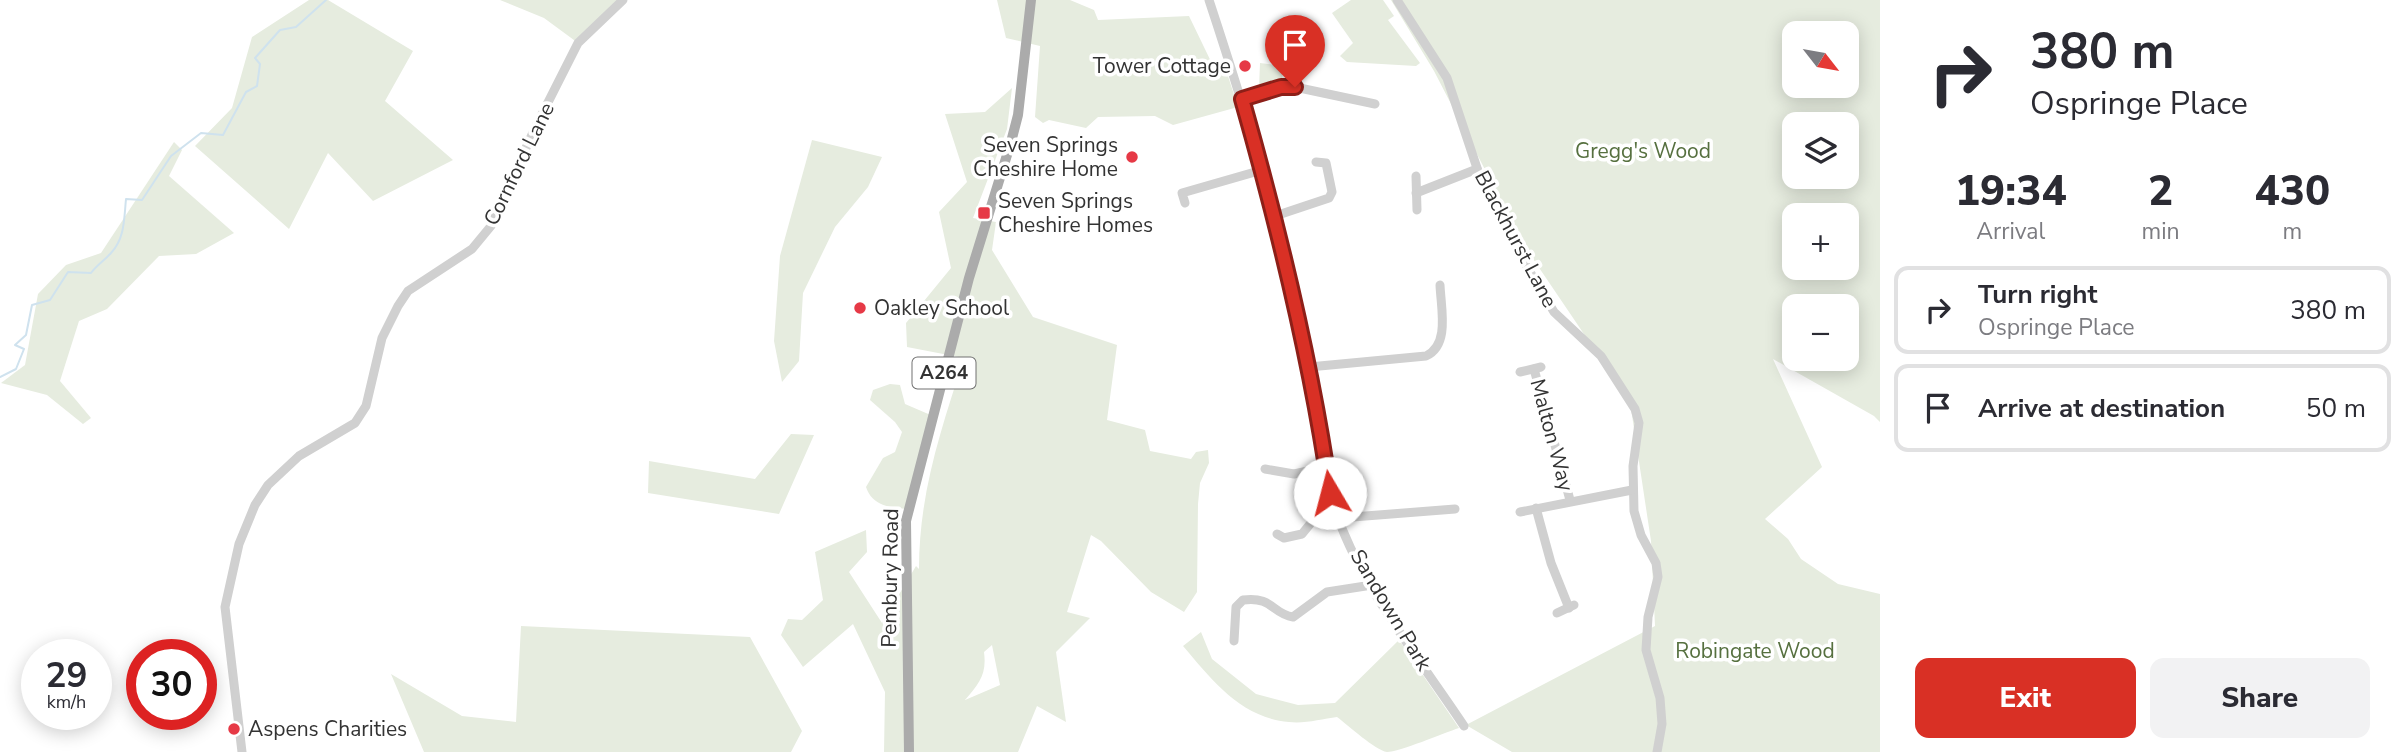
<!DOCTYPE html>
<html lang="en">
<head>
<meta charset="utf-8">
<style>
  :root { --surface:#fff; --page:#f2f2f3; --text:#2b2b33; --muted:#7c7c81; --line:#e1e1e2; --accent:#d93025 }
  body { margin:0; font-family:"Nunito Sans",sans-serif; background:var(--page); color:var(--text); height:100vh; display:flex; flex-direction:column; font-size:26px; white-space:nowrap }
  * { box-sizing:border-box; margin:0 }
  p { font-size:23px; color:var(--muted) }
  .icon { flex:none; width:38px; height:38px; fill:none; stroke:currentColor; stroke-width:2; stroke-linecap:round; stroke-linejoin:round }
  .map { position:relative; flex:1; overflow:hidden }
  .panel { display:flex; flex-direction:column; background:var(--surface); width:525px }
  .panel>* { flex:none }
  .hud { background:#fff; color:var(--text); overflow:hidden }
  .needle { width:46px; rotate:121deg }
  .tools { position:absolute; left:1782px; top:21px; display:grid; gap:14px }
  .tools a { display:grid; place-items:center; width:77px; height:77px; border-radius:14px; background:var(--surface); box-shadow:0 4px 18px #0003; font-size:35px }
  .speed { position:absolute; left:21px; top:639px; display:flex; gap:14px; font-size:35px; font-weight:700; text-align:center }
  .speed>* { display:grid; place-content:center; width:91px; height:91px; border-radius:50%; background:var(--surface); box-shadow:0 4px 18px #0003; line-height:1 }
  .speed small { font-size:18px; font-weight:400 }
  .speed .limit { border:10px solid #d22; background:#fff; color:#111 }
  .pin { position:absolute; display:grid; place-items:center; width:60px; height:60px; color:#fff; margin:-72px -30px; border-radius:50% 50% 50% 0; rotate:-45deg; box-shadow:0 0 7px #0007 }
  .pin .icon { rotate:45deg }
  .me { position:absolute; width:77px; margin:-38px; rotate:352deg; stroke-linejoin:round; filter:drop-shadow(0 0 5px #0008) }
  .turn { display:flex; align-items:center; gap:24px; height:147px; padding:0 35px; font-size:32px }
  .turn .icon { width:91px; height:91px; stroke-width:2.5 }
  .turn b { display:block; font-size:49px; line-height:60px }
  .eta { display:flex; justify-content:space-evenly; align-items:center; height:119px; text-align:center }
  .eta b { font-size:42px; font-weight:800; line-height:49px }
  .action { display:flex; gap:14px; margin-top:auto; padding:14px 35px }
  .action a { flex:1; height:80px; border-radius:14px; background:var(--accent); color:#fff; font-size:28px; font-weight:800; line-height:80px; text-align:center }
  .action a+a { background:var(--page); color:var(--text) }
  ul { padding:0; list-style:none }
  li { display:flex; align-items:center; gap:21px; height:88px; margin:0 14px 10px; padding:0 21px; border:4px solid var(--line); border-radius:14px }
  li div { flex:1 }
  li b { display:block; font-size:26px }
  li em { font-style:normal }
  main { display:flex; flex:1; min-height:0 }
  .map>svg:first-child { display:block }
</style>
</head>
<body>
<main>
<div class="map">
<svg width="1880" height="752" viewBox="0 0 1880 752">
  <rect width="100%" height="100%" fill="#fff"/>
  <g fill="#e6ecdf" fill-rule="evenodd">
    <polygon points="309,0 328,0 413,51 385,101 453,160 373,201 328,153 289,229 195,146 232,108 252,37"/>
    <polygon points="500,0 623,0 578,43 544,18"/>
    <polygon points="997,0 1070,0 1094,10 1098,20 1189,16 1217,74 1227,73 1238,107 1173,125 1155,116 1098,117 1086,128 1049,120 1043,123 1035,117 1040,46 1006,38"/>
    <polygon points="1351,0 1383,0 1394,16 1388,20 1420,63 1416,66 1347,62 1340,56 1353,43 1332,13"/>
    <path d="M1391 0H1880V422L1874 416 1773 359 1822 467 1765 519 1788 539 1801 559 1838 584 1880 594V752H1512L1466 725 1655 626 1651 541 1630 402 1525 247 1434 71ZM1794 33H1846V86H1794ZM1794 124H1846V177H1794ZM1794 215H1846V268H1794ZM1794 306H1846V359H1794Z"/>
    <polygon points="1260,63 1283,66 1282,82 1259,89"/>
    <path d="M1012 88 1007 129 973 218 996 222 992 250 1033 317 1117 345 1107 420 1145 430 1150 451 1191 459 1196 452 1208 450 1209 463 1200 483 1198 504 1197 592 1184 612 1151 592 1101 541 1091 535 1067 612 1090 618 1056 652 1066 722 1037 706 1018 752H884L885 692 853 624 803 667 781 635 788 619 802 620 823 600 815 552 866 530 867 552 849 572 882 623 916 566 919 569C919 493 941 430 964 358L907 347 906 323 951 268 939 212 967 182 945 114 985 112ZM992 645 1000 685 965 700C979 683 987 675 984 652Z"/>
    <polygon points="812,140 882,157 868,187 835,227 803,293 799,361 782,382 774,341 780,256"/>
    <polygon points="174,142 182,150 169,176 234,233 196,254 159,256 107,309 79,321 60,381 91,418 83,424 47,395 1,383 25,365 38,294 66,265 101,253"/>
    <path d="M890 384 900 385 905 404 933 416 908 509C891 508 872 506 866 487L883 458 895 452 902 432 895 422 870 400 873 390Z"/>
    <polygon points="791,434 814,435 779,514 648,493 649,461 755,479"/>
    <polygon points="521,626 750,637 802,731 791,752 424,752 391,674 462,716 516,722"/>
    <path d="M1201 632 1212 659 1256 694 1298 705 1335 703 1399 640 1459 728C1444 733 1399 752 1387 752 1375 750 1349 726 1337 717 1322 719 1304 724 1289 722 1241 718 1212 680 1183 646Z"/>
  </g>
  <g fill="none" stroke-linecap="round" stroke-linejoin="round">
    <path stroke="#cfe2ee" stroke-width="2" d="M0 377 16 369 24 349 15 345 26 335 32 305 50 300 68 272 91 273C97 265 104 261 111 253 125 238 124 219 126 199L142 200 171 156 201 133 223 135 246 92 257 86 260 64 255 58 280 30 296 27 326 0"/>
    <g stroke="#d0d0d0" stroke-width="9">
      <path d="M1209 0C1249 121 1285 242 1309 367 1318 408 1319 453 1330 493 1352 576 1417 655 1464 726"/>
      <polyline points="1397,0 1447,78 1481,180 1518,252 1554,312 1601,356 1635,409 1639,423 1633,466 1634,511 1641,535 1656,563 1658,577 1648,617 1646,650 1660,698 1662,724 1657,752"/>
      <polyline points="1242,99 1281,87 1295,87 1375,104"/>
      <polyline points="1416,176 1417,210"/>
      <polyline points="1416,193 1477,169"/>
      <polyline points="1185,203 1182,193 1262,170"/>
      <polyline points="1275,216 1329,198 1332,192 1326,163 1316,162"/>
      <path d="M1309 367 1426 356C1450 345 1441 309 1440 285"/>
      <polyline points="1534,369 1570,500"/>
      <polyline points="1520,372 1541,367"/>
      <polyline points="1265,469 1294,474 1326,467"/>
      <polyline points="1536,508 1551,563 1569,608"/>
      <polyline points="1520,512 1632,490"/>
      <polyline points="1340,518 1455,509"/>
      <polyline points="1277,534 1284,538 1302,534 1332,497"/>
      <polyline points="1557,613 1574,605"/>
      <path d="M1234 641 1236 607 1243 600C1273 596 1272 614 1293 617L1327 592 1372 585"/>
      <polyline points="242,752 225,607 239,544 255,505 268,485 299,456 355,423 366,406 382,338 398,306 408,291 472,249 491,226 534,130 578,43 623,0"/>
    </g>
    <polyline stroke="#ababab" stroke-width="10" points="909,752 906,521 969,278 1011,142 1018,115 1031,0"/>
  </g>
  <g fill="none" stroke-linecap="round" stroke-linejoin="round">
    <g stroke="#8d1f18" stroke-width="18">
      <path id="route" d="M1295 87H1281L1242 99C1279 229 1311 360 1330 493"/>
    </g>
    <use href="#route" stroke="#d93025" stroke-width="12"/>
  </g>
  <g fill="#e63946" stroke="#fff" stroke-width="2.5">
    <circle cx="1245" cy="66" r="7"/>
    <circle cx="1132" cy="157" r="7"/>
    <rect x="977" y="206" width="14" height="14" rx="3.5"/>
    <circle cx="860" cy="308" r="7"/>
    <circle cx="234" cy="729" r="7"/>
  </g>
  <g text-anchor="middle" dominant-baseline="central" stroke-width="7" stroke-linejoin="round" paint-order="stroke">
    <rect fill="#fff" stroke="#707070" stroke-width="2" x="912.5" y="357.5" width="63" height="31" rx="5"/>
    <g font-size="19" font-weight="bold" fill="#333">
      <text x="944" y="373">A264</text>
    </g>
    <g font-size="21" fill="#333" stroke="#fff" text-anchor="start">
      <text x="1231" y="66" text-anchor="end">Tower Cottage</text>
      <text x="1118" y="145" text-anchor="end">Seven Springs<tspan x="1118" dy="24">Cheshire Home</tspan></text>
      <text x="998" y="201">Seven Springs<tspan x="998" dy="24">Cheshire Homes</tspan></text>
      <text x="874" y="308">Oakley School</text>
      <text x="248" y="729">Aspens Charities</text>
    </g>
    <g font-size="21" fill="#56703f" stroke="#fff">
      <text x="1643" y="151">Gregg's Wood</text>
      <text x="1755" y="651">Robingate Wood</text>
    </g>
    <g font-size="21" fill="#333" stroke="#fff">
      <text transform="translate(519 164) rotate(-64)">Cornford Lane</text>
      <text transform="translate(1516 239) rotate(62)">Blackhurst Lane</text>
      <text transform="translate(1552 435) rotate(75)">Malton Way</text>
      <text transform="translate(890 578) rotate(-89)">Pembury Road</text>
      <text transform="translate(1391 610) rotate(59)">Sandown Park</text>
    </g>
  </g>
</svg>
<div class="tools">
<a><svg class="needle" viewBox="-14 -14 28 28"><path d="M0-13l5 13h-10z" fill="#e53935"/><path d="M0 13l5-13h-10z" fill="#7c7c81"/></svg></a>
<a><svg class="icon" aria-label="layers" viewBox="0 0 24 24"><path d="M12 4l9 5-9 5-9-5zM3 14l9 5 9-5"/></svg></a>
<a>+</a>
<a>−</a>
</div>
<div class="speed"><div>29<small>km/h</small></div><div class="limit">30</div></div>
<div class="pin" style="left:1295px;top:87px;background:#d93025"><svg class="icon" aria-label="arrive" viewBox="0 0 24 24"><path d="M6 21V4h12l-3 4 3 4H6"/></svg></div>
<svg class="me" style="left:1330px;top:493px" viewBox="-20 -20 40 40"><circle r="19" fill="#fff"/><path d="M0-13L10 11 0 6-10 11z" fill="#d93025"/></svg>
</div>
<section class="panel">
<div class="hud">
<div class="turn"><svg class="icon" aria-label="right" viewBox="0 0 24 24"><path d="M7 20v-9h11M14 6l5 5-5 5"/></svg><div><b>380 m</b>Ospringe Place</div></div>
</div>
<div class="eta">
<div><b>19:34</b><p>Arrival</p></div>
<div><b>2</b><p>min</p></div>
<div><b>430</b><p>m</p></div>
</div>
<ul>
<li><svg class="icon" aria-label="right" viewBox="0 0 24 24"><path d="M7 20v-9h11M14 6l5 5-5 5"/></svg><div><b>Turn right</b><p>Ospringe Place</p></div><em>380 m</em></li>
<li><svg class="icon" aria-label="arrive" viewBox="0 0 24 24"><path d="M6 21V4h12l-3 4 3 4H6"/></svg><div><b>Arrive at destination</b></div><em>50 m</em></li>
</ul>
<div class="action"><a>Exit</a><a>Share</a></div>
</section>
</main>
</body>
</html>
